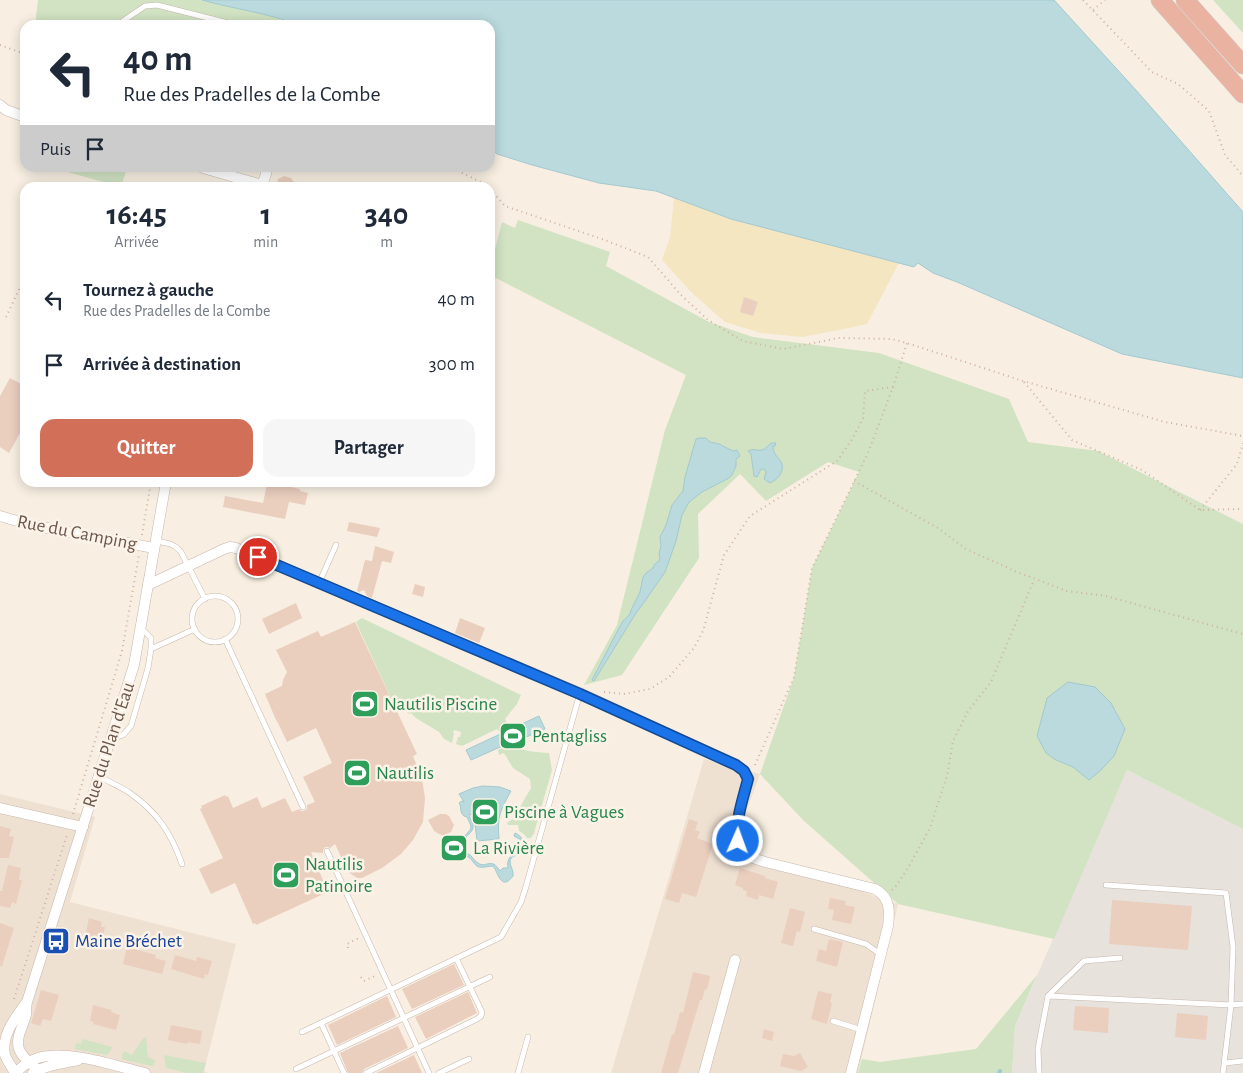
<!DOCTYPE html>
<html lang="fr">
<head>
<meta charset="utf-8">
<style>
  :root { --surface:#fff; --page:#f6f6f7; --text:#1f2937; --muted:#747a83; --accent:#d26f58 }
  body { margin:0; font-family:"Alegreya Sans",sans-serif; background:var(--page); color:var(--text); height:100vh; display:flex; flex-direction:column; font-size:19px; white-space:nowrap }
  * { box-sizing:border-box; margin:0 }
  p { font-size:16px; color:var(--muted) }
  .icon { flex:none; width:28px; height:28px; fill:none; stroke:currentColor; stroke-width:2; stroke-linecap:round; stroke-linejoin:round }
  .map { position:relative; flex:1; overflow:hidden }
  .drawer { position:absolute; left:20px; top:182px; width:475px; height:305px; display:flex; flex-direction:column; background:var(--surface); border-radius:15px; box-shadow:0 2px 12px #0003 }
  .drawer>* { flex:none }
  .top-card { position:absolute; left:20px; top:20px; width:475px; height:152px; border-radius:15px; box-shadow:0 2px 12px #0003; background:#fff; color:var(--text); overflow:hidden }
  .pin { position:absolute; display:grid; place-items:center; width:42px; height:42px; color:#fff; margin:-21px; border:2px solid #fff; border-radius:50%; box-shadow:0 1px 5px #0007 }
  .me { position:absolute; width:55px; margin:-28px; rotate:2deg; stroke-linejoin:round; filter:drop-shadow(0 0 4px #0008) }
  .turn { display:flex; align-items:center; gap:18px; height:105px; padding:0 20px; font-size:22px }
  .turn .icon { width:65px; height:65px; stroke-width:2.5 }
  .turn b { display:block; font-size:35px; line-height:42px }
  .then { display:flex; align-items:center; height:48px; padding:0 20px; background:#0003; gap:10px; font-size:19px }
  .eta { display:flex; justify-content:space-evenly; align-items:center; height:85px; text-align:center }
  .eta b { font-size:30px; font-weight:600; line-height:35px }
  .button { display:flex; gap:10px; margin-top:auto; padding:10px 20px }
  .button a { flex:1; height:58px; border-radius:15px; background:var(--accent); color:#fff; font-size:20px; font-weight:600; line-height:58px; text-align:center }
  .button a+a { background:var(--page); color:var(--text) }
  ul { padding:0; list-style:none }
  li { display:flex; align-items:center; gap:15px; height:65px; padding:0 20px }
  li div { flex:1 }
  li b { display:block; font-size:19px }
  li em { font-style:normal }
  .map>svg:first-child { display:block }
</style>
</head>
<body>
<div class="map">
<svg width="1243" height="1073" viewBox="0 0 1243 1073">
  <rect width="100%" height="100%" fill="#f8efe2"/>
  <g fill="#efe1d2">
    <polygon points="704,759 760,774 741,826 743,843 762,856 898,904 858,1073 611,1073"/>
    <polygon points="0,794 95,817 70,902 236,944 204,1071 208,1073 0,1073"/>
  </g>
  <polygon fill="#e8e2dd" points="1127,770 1243,829 1243,1073 1012,1073 1015,1026"/>
  <g fill="#d1e3c3">
    <polygon points="38,0 209,0 280,18 280,25 35,25"/>
    <polygon points="1213,0 1243,0 1243,33"/>
    <polygon points="53,168 127,168 121,187"/>
    <polygon points="518,220 610,252 606,266 709,322 753,337 879,353 1009,399 1028,442 1098,451 1243,524 1243,829 1127,770 1054,939 898,904 804,821 760,774 794,677 812,568 859,472 828,462 766,501 740,474 698,514 699,558 622,675 584,685 617,625 665,430 686,375 490,275 490,269 502,222 515,228"/>
    <polygon points="362,618 521,695 517,704 505,719 509,728 500,733 497,729 462,746 456,744 458,737 460,737 461,732 454,730 453,733 454,733 452,743 444,739 439,732 424,723 416,718 411,713 409,714 402,708 396,709 356,622"/>
    <path d="M511 744C523 752 536 752 549 753L552 770 534 833 531 838H527L524 834 519 831 518 825H508L507 823 513 819 531 788 530 779 513 768 504 753 499 755 498 750Z"/>
    <polygon points="1037,975 1015,1026 1012,1073 858,1073 862,1059 880,1062 976,1049"/>
    <polygon points="144,1037 146,1038 148,1057 155,1060 155,1063 152,1066 124,1060 121,1058 124,1051 132,1055"/>
    <polygon points="82,1039 113,1047 107,1055 75,1049 76,1043 81,1044"/>
    <polygon points="164,1055 206,1063 203,1073 187,1073 166,1068"/>
  </g>
  <polygon fill="#f3e6c1" points="674,198 731,219 899,263 867,324 844,329 802,337 761,333 725,322 692,293 662,260 670,237"/>
  <g fill="#badade" stroke="#a2c9cf">
    <path d="M202 0H1054L1135 89 1243 212V378L1122 354 957 282 933 273 918 263 914 267 731 219 656 191 599 183 532 165 497 154 490 148V25H299C268 13 234 9 202 0Z"/>
    <polygon points="700,438 706,438 710,442 719,444 733,451 737,450 740,456 736,459 736,466 732,475 729,478 702,492 689,502 682,515 676,541 665,572 645,601 636,613 594,681 592,680 618,630 623,621 630,614 631,610 640,592 643,577 646,573 652,569 655,564 659,561 660,557 659,554 661,546 660,537 666,525 672,505 683,491 685,477 696,439"/>
    <path d="M771 443H776L775 446H773C773 456 779 456 782 464 784 473 777 480 770 483L764 479 766 472 764 469H761L757 477 754 476 751 454 748 451C753 448 757 451 762 450 766 449 768 445 771 443Z"/>
    <polygon points="1068,682 1095,687 1111,703 1125,729 1114,756 1100,771 1089,780 1073,767 1056,760 1046,753 1037,736 1047,698"/>
    <polygon points="539,716 545,729 510,744 509,743 471,760 466,750"/>
    <path d="M483 786 500 787 511 791C500 811 497 816 499 839L477 841 475 823 471 814 469 815C474 826 476 828 466 837 463 840 461 843 457 845L461 849V854C473 852 470 858 478 863 486 869 491 856 500 871L503 868H508C505 850 525 855 521 840L514 836 515 833C522 836 528 844 522 851 519 854 514 856 511 858 508 865 514 869 513 876 501 892 498 872 493 866 488 866 484 868 479 867 473 865 473 858 466 856 462 857 459 860 455 859 447 858 445 849 451 844 455 841 454 844 458 842 460 841 471 830 471 828 471 824 468 820 467 817L464 816C459 812 462 807 459 803L462 801 464 802 459 794 473 788Z"/>
  </g>
  <g fill="none" stroke-linecap="round" stroke-linejoin="round">
    <polyline stroke="#a2c9cf" stroke-width="4" points="999,1073 1000,1071"/>
  </g>
  <g fill="#eacebe">
    <polygon points="284,176 291,178 298,188 276,188 278,179"/>
    <polygon points="744,297 758,302 753,316 740,312"/>
    <polygon points="10,378 25,386 25,424 9,453 0,447 0,396"/>
    <polygon points="272,483 300,489 300,491 308,493 305,505 289,502 285,519 223,507 225,496 263,503 267,484 272,485"/>
    <polygon points="349,522 380,528 377,537 347,531"/>
    <polygon points="375,546 394,552 391,563 382,561 372,598 367,596 364,590 359,592 357,591 365,560 372,561"/>
    <polygon points="415,584 425,587 423,597 412,594"/>
    <polygon points="296,603 302,618 269,634 262,619"/>
    <polygon points="460,618 485,628 479,643 455,633"/>
    <polygon points="355,622 417,754 413,756 422,779 425,798 423,822 413,840 401,854 382,868 362,878 357,878 348,872 335,844 330,848 328,847 325,847 323,850 323,853 311,852 328,892 256,925 255,923 253,924 235,883 211,894 199,869 223,858 200,809 202,808 201,806 225,795 226,797 228,796 233,808 257,797 262,808 285,798 292,812 299,809 301,811 304,811 307,809 307,805 315,802 303,777 332,763 316,728 287,742 278,723 276,720 265,694 282,686 283,680 287,672 276,650 318,631 321,637"/>
    <polygon points="440,814 446,814 449,816 454,825 451,832 444,835 441,835 434,831 428,820"/>
    <polygon points="689,819 698,822 695,830 700,832 697,838 713,844 696,897 682,893 679,903 665,899"/>
    <polygon points="0,826 11,829 9,836 14,837 9,858 0,858"/>
    <polygon points="8,865 21,868 19,880 22,880 16,904 12,902 10,908 0,906 0,891 2,891"/>
    <polygon points="740,868 765,876 765,878 778,882 773,899 759,895 758,900 746,896 747,891 743,890 743,888 735,885"/>
    <polygon points="830,898 846,901 845,905 855,907 851,924 832,920 834,910 828,909"/>
    <polygon points="1112,900 1192,906 1188,950 1109,944"/>
    <polygon points="790,908 805,912 800,932 797,931 793,946 781,943"/>
    <polygon points="89,918 102,922 101,927 105,927 103,937 101,937 98,946 84,943"/>
    <polygon points="0,923 14,928 2,966 0,966"/>
    <polygon points="829,939 843,942 837,967 816,961 819,949 826,951"/>
    <polygon points="127,947 156,955 155,958 166,961 162,974 123,964"/>
    <polygon points="175,955 196,961 197,957 212,961 208,975 205,974 204,979 171,969"/>
    <polygon points="454,964 464,985 412,1009 402,989"/>
    <polygon points="693,972 710,976 707,990 705,989 702,1000 700,1000 678,1073 661,1073 672,1034 674,1035 680,1012 683,1013"/>
    <polygon points="41,990 59,995 51,1021 43,1019 40,1026 31,1023"/>
    <polygon points="818,991 832,994 830,1002 832,1003 827,1024 811,1019"/>
    <polygon points="468,992 477,1013 426,1039 415,1017"/>
    <polygon points="387,996 396,1017 337,1045 328,1025"/>
    <polygon points="93,1005 112,1010 111,1012 120,1015 116,1030 93,1024 94,1022 90,1021"/>
    <polygon points="1075,1006 1109,1008 1108,1033 1073,1030"/>
    <polygon points="1177,1013 1208,1016 1206,1040 1175,1037"/>
    <polygon points="171,1025 202,1031 200,1044 188,1042 187,1044 168,1040"/>
    <polygon points="398,1026 408,1048 364,1069 362,1073 348,1073 340,1053"/>
    <polygon points="764,1029 774,1032 772,1041 762,1038"/>
    <polygon points="800,1053 808,1067 801,1071 780,1066 783,1054 794,1056"/>
    <polygon points="414,1055 422,1073 376,1073"/>
  </g>
  <g fill="none" stroke-linecap="round" stroke-linejoin="round">
    <g stroke="#c7b7ab" stroke-width="6">
      <g id="lane">
        <polyline points="122,25 123,21 145,6 157,5 236,25"/>
        <path d="M156 541C167 543 174 543 181 552L205 599"/>
        <polyline points="319,583 336,545"/>
        <circle cx="215" cy="619" r="23"/>
        <polyline points="225,639 303,807"/>
        <polyline points="151,649 195,629"/>
        <polyline points="112,736 117,737 123,735 131,726 148,668 151,649 151,638 141,628"/>
        <path d="M99 776C109 782 121 787 130 793 158 813 171 833 182 864"/>
        <polyline points="327,851 429,1073"/>
        <polyline points="1106,885 1226,893 1233,947 1231,1005 1223,1073"/>
        <polyline points="814,929 866,944 880,954"/>
        <polyline points="1048,996 1084,961 1120,958"/>
        <polyline points="833,1021 862,1030"/>
        <polyline points="302,1032 321,1023"/>
        <polyline points="1225,1063 1243,1061"/>
        <polyline points="296,1069 490,977"/>
        <polyline points="344,1073 321,1023 501,937 521,902 525,890 580,693"/>
        <polyline points="366,1073 477,1019 481,1016 482,1012 456,958"/>
        <polyline points="439,1073 469,1059"/>
        <polyline points="518,1073 528,1037"/>
        <polyline points="1039,1073 1038,1049 1048,996 1231,1005 1243,1004"/>
      </g>
    </g>
    <g stroke="#c7b7ab" stroke-width="11">
      <g id="street">
        <polyline points="0,105 6,110 25,117"/>
        <polyline points="203,168 262,185"/>
        <polyline points="261,188 266,174 266,168"/>
        <polyline points="0,516 31,525 154,548"/>
        <path d="M148 585 224 549 230 547 236 548 580 693 736 765 744 771 749 779C743 799 726 839 747 855 752 858 759 860 765 862L875 889C890 897 890 911 888 926L851 1073"/>
        <polyline points="0,808 83,827"/>
        <path d="M38 1070C32 1064 22 1058 19 1049 15 1037 24 1025 26 1014 26 1010 26 1006 27 1002L134 665 166 482"/>
        <path d="M15 1073C12 1067 7 1061 5 1055 1 1035 16 1017 26 1003"/>
        <path d="M16 1073C22 1066 29 1061 38 1058 68 1049 115 1066 145 1073"/>
        <path d="M33 1073C46 1065 63 1063 78 1060"/>
        <polyline points="704,1073 735,960"/>
      </g>
    </g>
    <g stroke="#d6d0cd" stroke-width="19">
      <g id="highway">
        <polyline points="1160,0 1243,94"/>
        <polyline points="1185,0 1243,65"/>
      </g>
    </g>
    <g stroke="#ceb1a2" stroke-width="2" stroke-dasharray="1 4" stroke-linecap="butt">
      <polyline points="1083,0 1152,72 1178,84 1209,111 1225,155 1243,176"/>
      <polyline points="1093,10 1105,0"/>
      <polyline points="0,45 25,54"/>
      <polyline points="366,168 383,168"/>
      <polyline points="453,168 486,185 488,188"/>
      <polyline points="490,189 505,206 602,239 648,257 681,295 708,320 743,341 783,349 839,338 892,339 907,343 1023,381 1165,422 1243,436"/>
      <polyline points="6,317 25,277"/>
      <polyline points="1024,382 1072,440 1142,470 1200,510 1243,509"/>
      <polyline points="854,481 938,528 966,549 1017,572 1067,591 1106,596 1243,634"/>
      <polyline points="1200,510 1237,464 1243,443"/>
      <polyline points="142,535 151,482"/>
      <polyline points="122,651 139,555"/>
      <polyline points="604,692 624,694 650,689 669,677 694,648 703,631 724,555 750,516 837,461 853,438 863,418 865,391 893,387"/>
      <polyline points="755,765 794,677 812,568 868,453 893,387 907,343"/>
      <polyline points="73,814 122,651"/>
      <polyline points="892,890 896,886 908,868 930,828 947,776 953,741 968,711 991,682 1034,580"/>
      <polyline points="348,948 347,944 359,938"/>
      <polyline points="361,977 364,981 375,976"/>
      <polyline points="14,999 67,835"/>
    </g>
    <use href="#lane" stroke="#fff" stroke-width="5"/>
    <use href="#street" stroke="#fff" stroke-width="10"/>
    <use href="#highway" stroke="#eab2a1" stroke-width="18"/>
  </g>
  <g fill="none" stroke-linecap="round" stroke-linejoin="round">
    <g stroke="#114b97" stroke-width="12">
      <path id="route" d="M258 557 580 694 736 765 744 771 748 779C743 799 735 820 738 841"/>
    </g>
    <use href="#route" stroke="#1a73e8" stroke-width="9"/>
  </g>
  <defs>
    <g id="stadium-square" transform="scale(1.4375)"><rect x="-9" y="-9" width="18" height="18" rx="4" fill="#2e9e5b" stroke="#fcf3e8"/><path d="M0-5a6.5 5 0 1 0 0 10a6.5 5 0 1 0 0-10ZM-3.5-1.8h7v3.6h-7Z" fill="#fff"/></g>
    <g id="bus-square" transform="scale(1.4375)"><rect x="-9" y="-9" width="18" height="18" rx="4" fill="#1a4fb4" stroke="#fcf3e8"/><path d="M-5-6H5V4H4V6H2V4H-2V6H-4V4H-5ZM-3.5-4V0h7V-4ZM-3.5 1.2v1.5H-2V1.2ZM2 1.2v1.5H3.5V1.2Z" fill="#fff"/></g>
  </defs>
  <g fill-rule="evenodd">
    <use href="#stadium-square" x="365" y="704"/>
    <use href="#stadium-square" x="513" y="736"/>
    <use href="#stadium-square" x="357" y="773"/>
    <use href="#stadium-square" x="485" y="812"/>
    <use href="#stadium-square" x="454" y="848"/>
    <use href="#stadium-square" x="286" y="875"/>
    <use href="#bus-square" x="56" y="941"/>
  </g>
  <g text-anchor="middle" dominant-baseline="central" stroke-width="5" stroke-linejoin="round" paint-order="stroke">
    <g font-size="19" fill="#6c574c" stroke="#fcf3e8">
      <text transform="translate(77 533) rotate(11)">Rue du Camping</text>
      <text transform="translate(109 745) rotate(-72)">Rue du Plan d'Eau</text>
    </g>
    <g font-size="19" fill="#27864d" stroke="#fcf3e8" text-anchor="start">
      <text x="384" y="704">Nautilis Piscine</text>
      <text x="532" y="736">Pentagliss</text>
      <text x="376" y="773">Nautilis</text>
      <text x="504" y="812">Piscine à Vagues</text>
      <text x="473" y="848">La Rivière</text>
      <text x="305" y="864">Nautilis<tspan x="305" dy="22">Patinoire</tspan></text>
    </g>
    <g font-size="19" fill="#164399" stroke="#fcf3e8" text-anchor="start">
      <text x="75" y="941">Maine Bréchet</text>
    </g>
  </g>
</svg>
<div class="pin" style="left:258px;top:557px;background:#d93025"><svg class="icon" aria-label="arrive" viewBox="0 0 24 24"><path d="M6 21V4h12l-3 4 3 4H6"/></svg></div>
<svg class="me" style="left:738px;top:841px" viewBox="-20 -20 40 40"><circle r="17" fill="#1a73e8" stroke="#fff" stroke-width="3"/><path d="M0-11L8 9 0 5-8 9z" fill="#fff"/></svg>
<div class="top-card">
<div class="turn"><svg class="icon" aria-label="left" viewBox="0 0 24 24"><path d="M17 20v-9H6M10 6l-5 5 5 5"/></svg><div><b>40 m</b>Rue des Pradelles de la Combe</div></div>
<div class="then">Puis<svg class="icon" aria-label="arrive" viewBox="0 0 24 24"><path d="M6 21V4h12l-3 4 3 4H6"/></svg></div>
</div>
<section class="drawer">
<div class="eta">
<div><b>16:45</b><p>Arrivée</p></div>
<div><b>1</b><p>min</p></div>
<div><b>340</b><p>m</p></div>
</div>
<ul>
<li><svg class="icon" aria-label="left" viewBox="0 0 24 24"><path d="M17 20v-9H6M10 6l-5 5 5 5"/></svg><div><b>Tournez à gauche</b><p>Rue des Pradelles de la Combe</p></div><em>40 m</em></li>
<li><svg class="icon" aria-label="arrive" viewBox="0 0 24 24"><path d="M6 21V4h12l-3 4 3 4H6"/></svg><div><b>Arrivée à destination</b></div><em>300 m</em></li>
</ul>
<div class="button"><a>Quitter</a><a>Partager</a></div>
</section>
</div>
</body>
</html>
